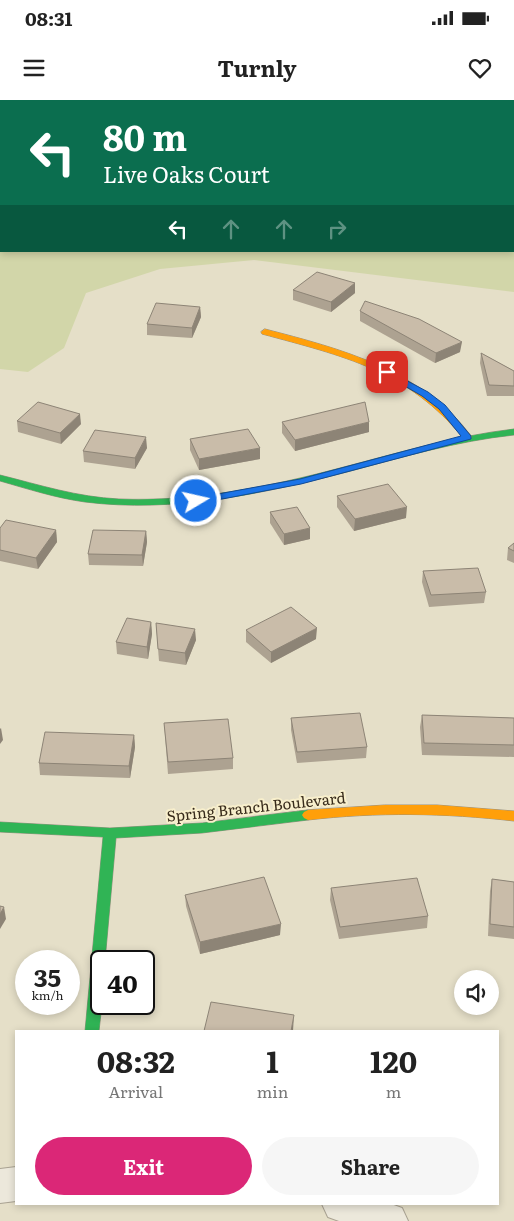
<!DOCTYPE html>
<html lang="en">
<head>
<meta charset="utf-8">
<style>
  :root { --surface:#fff; --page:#f6f6f6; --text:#222; --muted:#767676; --accent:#db2777 }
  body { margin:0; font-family:Literata,serif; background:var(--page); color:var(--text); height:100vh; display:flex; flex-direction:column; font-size:19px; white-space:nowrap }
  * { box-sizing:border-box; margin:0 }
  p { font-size:16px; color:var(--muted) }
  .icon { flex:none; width:28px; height:28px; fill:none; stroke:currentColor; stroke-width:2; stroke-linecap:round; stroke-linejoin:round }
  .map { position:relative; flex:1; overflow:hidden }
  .panel { position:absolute; left:15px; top:930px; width:484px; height:175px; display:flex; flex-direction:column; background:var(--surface); border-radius:0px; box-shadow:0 2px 8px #0003 }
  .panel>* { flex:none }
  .banner { position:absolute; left:0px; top:0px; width:515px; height:152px; box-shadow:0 2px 8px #0003; background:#0b6e4f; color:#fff; overflow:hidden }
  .fabs { position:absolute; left:454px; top:870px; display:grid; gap:10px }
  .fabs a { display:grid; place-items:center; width:45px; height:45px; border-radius:50%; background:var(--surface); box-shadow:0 2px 8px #0003; font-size:25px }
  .speed { position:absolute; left:15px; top:850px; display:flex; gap:10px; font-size:25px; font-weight:700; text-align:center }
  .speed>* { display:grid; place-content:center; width:65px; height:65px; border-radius:50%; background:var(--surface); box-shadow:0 2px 8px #0003; line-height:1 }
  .speed small { font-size:12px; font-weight:400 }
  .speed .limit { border:2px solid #111; border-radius:8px; background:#fff; color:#111 }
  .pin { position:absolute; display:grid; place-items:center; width:42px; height:42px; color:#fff; margin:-21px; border-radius:10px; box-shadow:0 2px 8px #0006 }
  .me { position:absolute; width:55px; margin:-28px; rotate:81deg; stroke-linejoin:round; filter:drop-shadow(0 0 4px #0008) }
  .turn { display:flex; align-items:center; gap:18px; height:105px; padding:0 20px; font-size:22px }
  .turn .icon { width:65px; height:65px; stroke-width:2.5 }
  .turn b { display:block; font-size:35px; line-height:42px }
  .lanes { display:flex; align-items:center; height:48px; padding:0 20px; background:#0003; justify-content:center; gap:25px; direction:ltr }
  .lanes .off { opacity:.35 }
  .eta { display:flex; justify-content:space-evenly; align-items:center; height:85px; text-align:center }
  .eta b { font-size:30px; font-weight:700; line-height:35px }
  .cta { display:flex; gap:10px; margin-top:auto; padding:10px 20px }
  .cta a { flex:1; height:58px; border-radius:30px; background:var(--accent); color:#fff; font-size:20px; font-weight:700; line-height:58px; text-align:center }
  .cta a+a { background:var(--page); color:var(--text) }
  .status { display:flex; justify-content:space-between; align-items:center; height:35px; padding:0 25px; background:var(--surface); direction:ltr }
  .status svg { height:14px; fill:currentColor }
  header { display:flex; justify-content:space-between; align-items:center; height:65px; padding:0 20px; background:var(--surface); font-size:22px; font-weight:700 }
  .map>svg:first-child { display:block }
</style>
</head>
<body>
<div class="status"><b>08:31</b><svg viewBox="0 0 49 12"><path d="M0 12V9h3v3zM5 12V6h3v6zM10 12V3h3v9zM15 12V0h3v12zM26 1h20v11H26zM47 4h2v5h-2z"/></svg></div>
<header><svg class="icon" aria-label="menu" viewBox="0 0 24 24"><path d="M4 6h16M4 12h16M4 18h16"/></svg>Turnly<svg class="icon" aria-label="heart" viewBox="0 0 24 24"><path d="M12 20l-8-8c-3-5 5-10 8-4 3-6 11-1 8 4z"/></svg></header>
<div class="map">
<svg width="514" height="1121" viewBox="0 0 514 1121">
  <rect width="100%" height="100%" fill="#e5dfc8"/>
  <polygon fill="#d2d6a9" points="514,104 514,192 254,160 160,169 86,193 64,248 28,272 0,269 0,145 1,151 514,151"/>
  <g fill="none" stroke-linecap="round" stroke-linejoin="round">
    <g stroke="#a9a292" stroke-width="2">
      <g id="street">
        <rect x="0" y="69" width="1" height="10"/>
        <polygon points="16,1067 16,1101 0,1103 0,1069"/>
        <polygon points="322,1104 391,1104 402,1108 408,1121 339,1121 328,1117"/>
      </g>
    </g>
    <g stroke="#999282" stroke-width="1">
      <g id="fast">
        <path d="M514 329V335C457 341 403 357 347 372 262 394 173 413 85 402 56 398 28 389 0 381V375C40 385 77 397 119 399 194 402 268 387 340 368 398 353 454 336 514 329Z"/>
        <polygon points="308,710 312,712 314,715 312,718 308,720 202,733 116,738 105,861 101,861 102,904 99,931 85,931 103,737 0,732 0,722 110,728 202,723"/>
      </g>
    </g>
    <g stroke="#999282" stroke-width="1">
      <g id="slow">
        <path d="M265 229C342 249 422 270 472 337L467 340 464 339C408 270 343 256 262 234L261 232Z"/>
        <path d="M385 705H437L514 711V721C445 713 377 712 308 720L304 718 302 715 304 712 308 710Z"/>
      </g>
    </g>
    <use href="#street" fill="#ece8db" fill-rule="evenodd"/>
    <use href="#fast" fill="#30b455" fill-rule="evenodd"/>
    <use href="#slow" fill="#ff9f0a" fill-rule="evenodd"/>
  </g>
  <g fill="#ada291">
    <polygon points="355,183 355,193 331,212 293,200 293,190"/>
    <polygon points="200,207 201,217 192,238 147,235 147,224"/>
    <polygon points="360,211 460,252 435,263 360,221"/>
    <polygon points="481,253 514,271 514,296 487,296 480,263"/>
    <polygon points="17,321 81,324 61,344 18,332"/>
    <polygon points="282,322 369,332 295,351 282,333"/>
    <polygon points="190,339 260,359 199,370 190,350"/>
    <polygon points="147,348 135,369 84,362 83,351"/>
    <polygon points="337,396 406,418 354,431 337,407"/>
    <polygon points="270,412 310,439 284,445 270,423"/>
    <polygon points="0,428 56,430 57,442 38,469 0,461"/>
    <polygon points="146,431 147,442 143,466 89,465 88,454"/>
    <polygon points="514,443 514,463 507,460 508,448"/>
    <polygon points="423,471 486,492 484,503 429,507 422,482"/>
    <polygon points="151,522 152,534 148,559 117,554 116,542"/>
    <polygon points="156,523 196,540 186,565 159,561"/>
    <polygon points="246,530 316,539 271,563 246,542"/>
    <polygon points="422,615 514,618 514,657 422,655 420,627"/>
    <polygon points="291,618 367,647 366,658 297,663 291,630"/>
    <polygon points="164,623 233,658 233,669 168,674"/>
    <polygon points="134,635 135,647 130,678 40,675 39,663"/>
    <polygon points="492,779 514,782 514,839 488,836 490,791"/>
    <polygon points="331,788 428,816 427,828 339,839 330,800"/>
    <polygon points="185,795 280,835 200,854 186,806"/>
  </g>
  <g fill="#8d8476">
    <polygon points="207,0 227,0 222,1 207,1"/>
    <polygon points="355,183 355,193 331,212 331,202"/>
    <polygon points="200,207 201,217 192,238 192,228"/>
    <polygon points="462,242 460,252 435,263 436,253"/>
    <polygon points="80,314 81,324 61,344 60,333"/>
    <polygon points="369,322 369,332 295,351 295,340"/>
    <polygon points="146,337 147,348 135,369 135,358"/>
    <polygon points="260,348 260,359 199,370 199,359"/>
    <polygon points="407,407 406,418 354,431 355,419"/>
    <polygon points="310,428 310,439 284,445 284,434"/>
    <polygon points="56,430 57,442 38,469 36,458"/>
    <polygon points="146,431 147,442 143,466 142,455"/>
    <polygon points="151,522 152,534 148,559 147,547"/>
    <polygon points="317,528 316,539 271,563 271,552"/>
    <polygon points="195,529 196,540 186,565 185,553"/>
    <polygon points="1,628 3,640 0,644 0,629"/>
    <polygon points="134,635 135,647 130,678 129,666"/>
    <polygon points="4,807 6,819 0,829 0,814"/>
    <polygon points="281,824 280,835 200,854 200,842"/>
    <polygon points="294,915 293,931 291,931"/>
  </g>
  <g fill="#c9bca9" stroke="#8d8476">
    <polygon points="24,0 117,0 120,1 22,1"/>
    <polygon points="301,0 323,0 323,1 300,1"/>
    <polygon points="317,172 355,183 331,202 293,190"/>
    <polygon points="365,201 419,219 462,242 436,253 360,211"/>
    <polygon points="156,203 200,207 192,228 147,224"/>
    <polygon points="481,253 514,271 514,286 489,285"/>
    <polygon points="38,302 80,314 60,333 17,321"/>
    <polygon points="365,302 369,322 295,340 282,322"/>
    <polygon points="248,329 260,348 199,359 190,339"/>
    <polygon points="95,330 146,337 135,358 83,351"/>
    <polygon points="388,384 407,407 355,419 337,396"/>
    <polygon points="297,407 310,428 284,434 270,412"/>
    <polygon points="6,420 56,430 36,458 0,450 0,428"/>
    <polygon points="93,430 146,431 142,455 88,454"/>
    <polygon points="514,443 514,451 508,448"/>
    <polygon points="478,468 486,492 431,495 423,471"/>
    <polygon points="291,507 317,528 271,552 246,530"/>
    <polygon points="127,518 151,522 147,547 116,542"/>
    <polygon points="156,523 195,529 185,553 158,549"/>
    <polygon points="360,613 367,647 297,652 291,618"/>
    <polygon points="422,615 514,618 514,645 424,643"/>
    <polygon points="228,619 233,658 168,662 164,623"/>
    <polygon points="45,632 134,635 129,666 39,663"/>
    <polygon points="264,777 281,824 200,842 185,795"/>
    <polygon points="417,778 428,816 340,827 331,788"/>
    <polygon points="492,779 514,782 514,827 490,824"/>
    <polygon points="0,806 4,807 0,814"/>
    <polygon points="211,902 294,915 291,931 204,931"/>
  </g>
  <polygon fill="#1a73e8" stroke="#114b97" points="387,270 428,292 445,305 471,336 471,339 301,384 196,404 191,401 196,398 300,379 461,336 439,309 422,296 384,274 382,272"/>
  <g text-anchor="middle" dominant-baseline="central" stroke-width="4" stroke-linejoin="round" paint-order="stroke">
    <g font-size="15" fill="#382b1b" stroke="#f8efcc">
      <text transform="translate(256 706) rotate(-6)">Spring Branch Boulevard</text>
    </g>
  </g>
</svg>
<div class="fabs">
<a><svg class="icon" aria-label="sound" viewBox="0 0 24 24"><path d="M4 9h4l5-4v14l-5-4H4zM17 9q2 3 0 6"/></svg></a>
</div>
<div class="speed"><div>35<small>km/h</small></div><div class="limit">40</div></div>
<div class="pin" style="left:387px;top:272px;background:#d93025"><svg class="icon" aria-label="arrive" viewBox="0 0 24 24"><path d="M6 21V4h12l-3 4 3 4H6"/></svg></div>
<svg class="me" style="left:196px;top:401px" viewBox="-20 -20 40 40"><circle r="17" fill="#1a73e8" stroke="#fff" stroke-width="3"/><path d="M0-11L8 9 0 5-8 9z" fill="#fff"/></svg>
<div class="banner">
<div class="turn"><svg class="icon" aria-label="left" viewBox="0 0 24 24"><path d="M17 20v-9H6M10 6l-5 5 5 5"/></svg><div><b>80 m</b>Live Oaks Court</div></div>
<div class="lanes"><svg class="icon" aria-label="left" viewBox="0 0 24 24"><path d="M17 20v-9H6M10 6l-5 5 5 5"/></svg><svg class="icon off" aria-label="ahead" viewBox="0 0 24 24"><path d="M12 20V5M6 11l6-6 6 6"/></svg><svg class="icon off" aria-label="ahead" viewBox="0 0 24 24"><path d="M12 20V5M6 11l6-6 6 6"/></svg><svg class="icon off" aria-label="right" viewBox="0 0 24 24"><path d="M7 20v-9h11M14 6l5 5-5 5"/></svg></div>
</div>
<section class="panel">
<div class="eta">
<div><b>08:32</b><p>Arrival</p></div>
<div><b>1</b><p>min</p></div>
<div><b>120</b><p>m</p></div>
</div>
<div class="cta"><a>Exit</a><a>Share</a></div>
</section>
</div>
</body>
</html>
